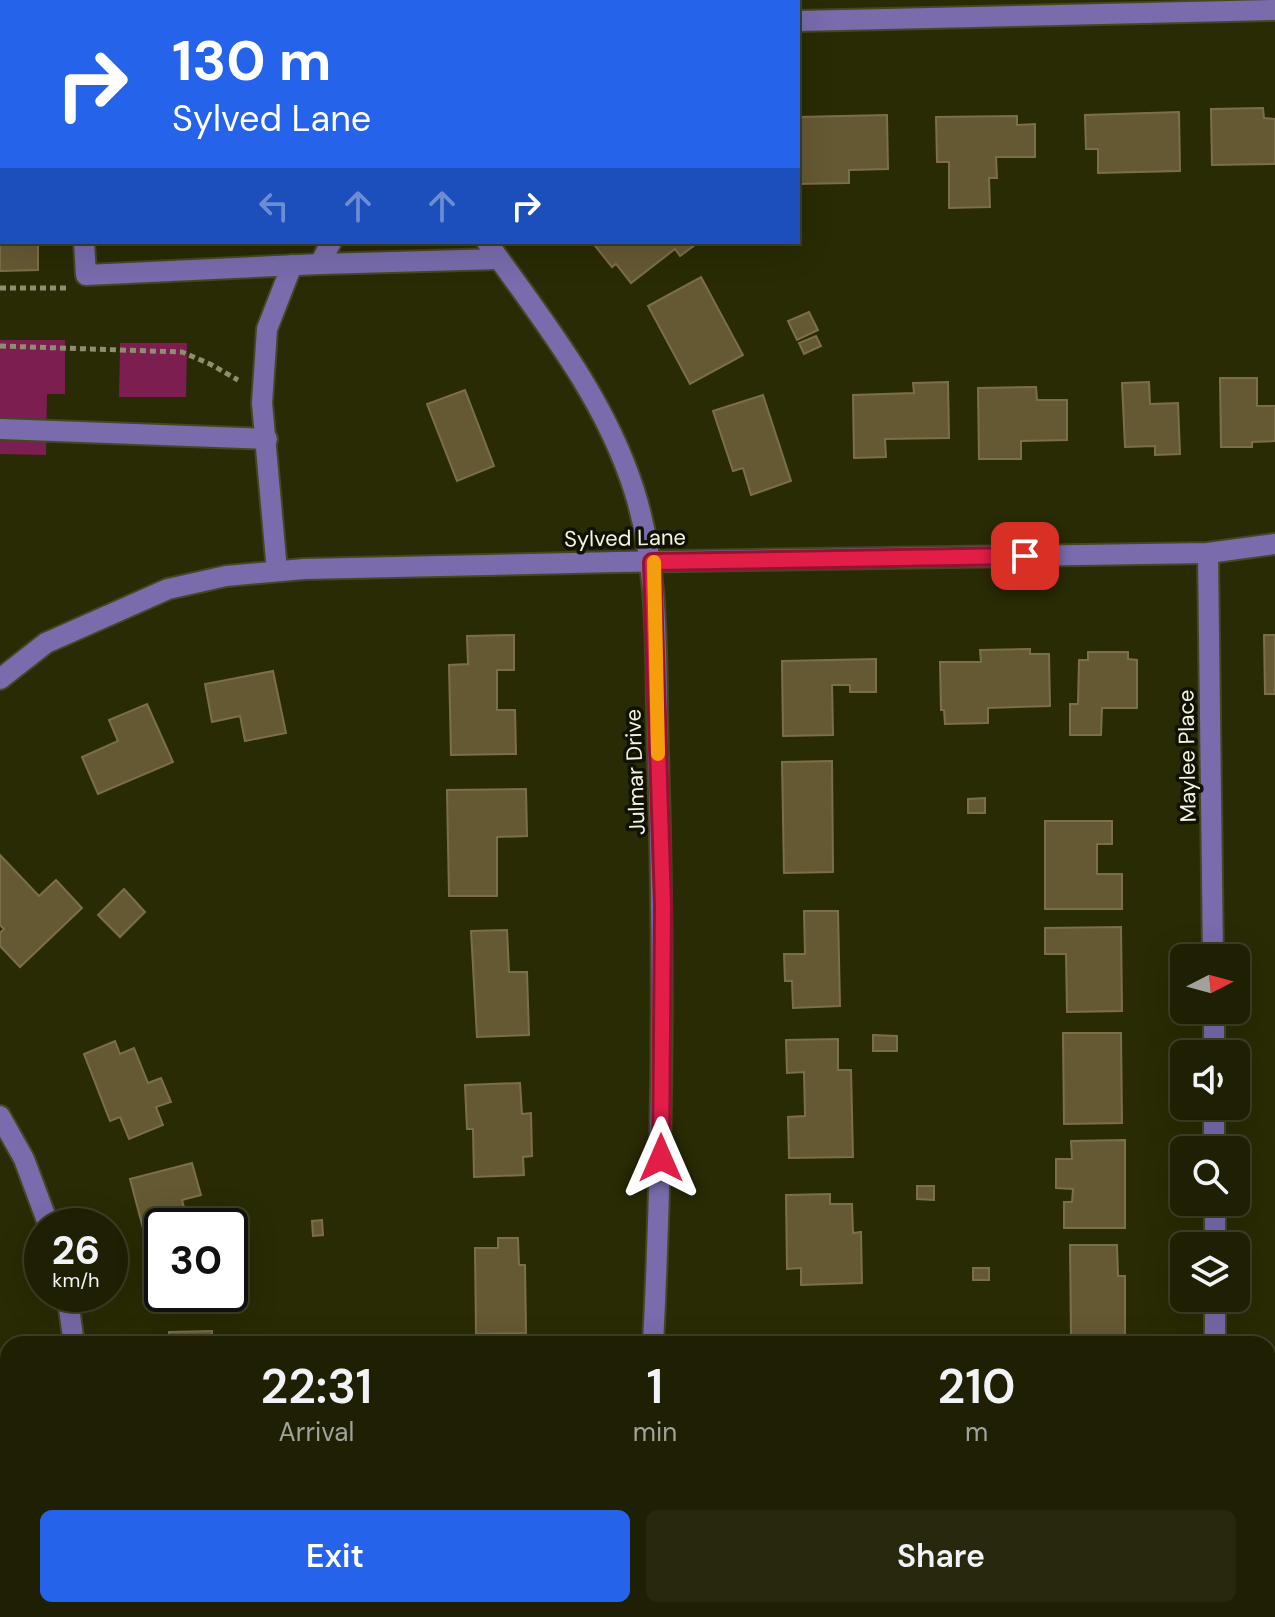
<!DOCTYPE html>
<html lang="en">
<head>
<meta charset="utf-8">
<style>
  :root { --surface:#1f2003; --page:#27280d; --text:#f1f3f6; --muted:#a1a39a; --line:#3c3e25; --accent:#2563eb }
  body { margin:0; font-family:"DM Sans",sans-serif; background:var(--page); color:var(--text); height:100vh; display:flex; flex-direction:column; font-size:30px; white-space:nowrap }
  * { box-sizing:border-box; margin:0 }
  p { font-size:26px; color:var(--muted) }
  .icon { flex:none; width:44px; height:44px; fill:none; stroke:currentColor; stroke-width:2; stroke-linecap:round; stroke-linejoin:round }
  .map { position:relative; flex:1; overflow:hidden }
  .panel { position:absolute; left:0px; top:1336px; width:1276px; height:282px; display:flex; flex-direction:column; background:var(--surface); border-radius:24px 24px 0 0; box-shadow:0 8px 32px #0002,0 0 0 2px var(--line) }
  .panel>* { flex:none }
  .banner { position:absolute; left:0px; top:0px; width:800px; height:244px; box-shadow:0 8px 32px #0002,0 0 0 2px var(--line); background:#2563eb; color:#fff; overflow:hidden }
  .needle { width:52px; rotate:84deg }
  .tools { position:absolute; left:1170px; top:944px; display:grid; gap:16px }
  .tools a { display:grid; place-items:center; width:80px; height:80px; border-radius:12px; background:var(--surface); box-shadow:0 8px 32px #0002,0 0 0 2px var(--line); font-size:40px }
  .speed { position:absolute; left:24px; top:1208px; display:flex; gap:16px; font-size:40px; font-weight:700; text-align:center }
  .speed>* { display:grid; place-content:center; width:104px; height:104px; border-radius:50%; background:var(--surface); box-shadow:0 8px 32px #0002,0 0 0 2px var(--line); line-height:1 }
  .speed small { font-size:20px; font-weight:400 }
  .speed .limit { border:4px solid #111; border-radius:12px; background:#fff; color:#111 }
  .pin { position:absolute; display:grid; place-items:center; width:68px; height:68px; color:#fff; margin:-34px; border-radius:16px; box-shadow:0 4px 12px #0006 }
  .me { position:absolute; width:88px; margin:-44px; rotate:0deg; stroke-linejoin:round; filter:drop-shadow(0 0 6px #0008) }
  .turn { display:flex; align-items:center; gap:28px; height:168px; padding:0 40px; font-size:36px }
  .turn .icon { width:104px; height:104px; stroke-width:2.5 }
  .turn b { display:block; font-size:56px; line-height:68px }
  .lanes { display:flex; align-items:center; height:76px; padding:0 40px; background:#0003; justify-content:center; gap:40px; direction:ltr }
  .lanes .off { opacity:.35 }
  .eta { display:flex; justify-content:space-evenly; align-items:center; height:136px; text-align:center }
  .eta b { font-size:48px; font-weight:600; line-height:56px }
  .primary-button { display:flex; gap:16px; margin-top:auto; padding:16px 40px }
  .primary-button a { flex:1; height:92px; border-radius:12px; background:var(--accent); color:#fff; font-size:32px; font-weight:600; line-height:92px; text-align:center }
  .primary-button a+a { background:var(--page); color:var(--text) }
  .map>svg:first-child { display:block }
</style>
</head>
<body>
<div class="map">
<svg width="1275" height="1617" viewBox="0 0 1275 1617">
  <rect width="100%" height="100%" fill="#292b04"/>
  <g fill="#7c1f50">
    <polygon points="0,340 65,340 65,394 47,394 46,455 0,454"/>
    <polygon points="120,343 187,343 186,397 119,397"/>
  </g>
  <g fill="#655933" stroke="#7b6f48" stroke-width="2">
    <polygon points="0,95 2,242 38,242 38,270 0,271"/>
    <polygon points="1263,108 1264,118 1275,119 1275,164 1212,165 1211,109"/>
    <polygon points="1179,112 1180,171 1098,173 1098,149 1086,149 1085,115"/>
    <polygon points="887,115 888,169 849,170 849,183 798,184 798,117"/>
    <polygon points="1017,116 1017,125 1035,124 1035,157 996,157 997,178 989,178 990,207 949,208 949,162 937,162 936,117"/>
    <polygon points="592,242 699,242 680,256 675,249 631,283 616,264 612,267"/>
    <polygon points="701,277 743,355 690,384 648,306"/>
    <polygon points="809,312 818,330 797,340 788,321"/>
    <polygon points="816,336 821,346 804,354 799,343"/>
    <polygon points="1220,378 1257,378 1257,406 1275,406 1275,441 1252,442 1252,447 1221,447"/>
    <polygon points="948,382 949,438 885,439 886,457 854,458 853,395 914,393 913,383"/>
    <polygon points="1149,382 1150,404 1178,403 1180,454 1155,455 1155,446 1125,447 1122,383"/>
    <polygon points="1036,387 1037,400 1067,400 1067,440 1021,441 1021,459 979,459 978,388"/>
    <polygon points="465,390 494,466 457,481 427,404"/>
    <polygon points="763,395 791,481 751,495 743,468 733,471 713,411"/>
    <polygon points="514,635 514,670 497,670 497,710 515,710 516,754 451,755 449,665 468,664 467,636"/>
    <polygon points="1264,635 1275,635 1275,694 1265,694"/>
    <polygon points="1030,649 1030,654 1049,654 1050,706 988,708 988,723 945,724 944,710 941,710 940,662 981,662 980,650"/>
    <polygon points="1088,652 1128,652 1128,659 1137,660 1137,708 1102,708 1101,735 1070,735 1070,704 1078,704 1079,660 1088,660"/>
    <polygon points="876,659 876,692 850,692 850,685 832,685 833,735 783,736 782,661"/>
    <polygon points="273,671 286,733 245,741 240,716 212,722 205,684"/>
    <polygon points="147,704 173,762 98,794 82,757 118,741 109,720"/>
    <polygon points="832,761 833,872 784,873 782,762"/>
    <polygon points="526,789 527,836 497,837 497,896 449,896 447,790"/>
    <polygon points="985,798 985,813 968,813 968,799"/>
    <polygon points="1045,821 1112,821 1112,844 1097,844 1097,874 1122,874 1122,909 1045,909"/>
    <polygon points="0,855 39,896 56,880 82,908 20,967 0,946 0,933 4,929 0,925"/>
    <polygon points="124,889 145,912 120,937 98,915"/>
    <polygon points="804,911 838,911 840,1006 793,1008 792,981 785,981 784,954 805,954"/>
    <polygon points="1121,927 1122,1011 1067,1012 1066,954 1045,954 1045,928"/>
    <polygon points="507,930 509,972 527,972 529,1035 477,1037 471,931"/>
    <polygon points="1063,1033 1121,1033 1122,1123 1064,1124"/>
    <polygon points="873,1035 897,1036 897,1051 873,1051"/>
    <polygon points="838,1039 838,1070 851,1070 853,1157 789,1158 788,1117 805,1116 804,1072 787,1073 786,1040"/>
    <polygon points="115,1041 120,1054 134,1048 148,1083 161,1078 171,1102 156,1107 163,1125 129,1139 120,1117 110,1121 84,1054"/>
    <polygon points="520,1083 522,1114 531,1113 532,1156 523,1157 524,1175 474,1177 473,1129 467,1129 465,1085"/>
    <polygon points="1125,1140 1125,1228 1064,1228 1064,1202 1072,1202 1073,1189 1056,1188 1056,1159 1072,1159 1071,1141"/>
    <polygon points="192,1163 201,1195 182,1200 189,1226 162,1226 162,1248 161,1244 148,1247 130,1179"/>
    <polygon points="917,1186 934,1186 934,1200 917,1199"/>
    <polygon points="830,1194 830,1204 852,1204 853,1233 861,1232 862,1283 801,1285 801,1268 787,1269 786,1195"/>
    <polygon points="322,1220 323,1235 313,1236 312,1221"/>
    <polygon points="498,1238 518,1238 519,1265 525,1265 526,1333 476,1334 475,1248 498,1248"/>
    <polygon points="1070,1245 1117,1245 1118,1276 1125,1276 1125,1335 1071,1336"/>
    <rect x="973" y="1268" width="16" height="12"/>
    <polygon points="212,1331 212,1344 169,1344 169,1332"/>
    <polygon points="853,1336 853,1344 790,1344 789,1339"/>
    <polygon points="171,1610 235,1610 235,1615 172,1617"/>
    <polygon points="1066,1610 1108,1610 1109,1617 1067,1617"/>
  </g>
  <g fill="none" stroke-linecap="round" stroke-linejoin="round">
    <g stroke="#454723" stroke-width="24">
      <g id="minor">
        <polyline points="11,0 11,2"/>
        <polyline points="343,0 344,2"/>
        <polyline points="798,21 1275,10"/>
        <polyline points="84,242 86,275 320,264 499,259"/>
        <path d="M487 242C543 321 604 396 634 490 661 574 655 665 658 753 664 950 663 1147 653 1344"/>
        <polyline points="320,264 331,242"/>
        <polyline points="0,429 267,439"/>
        <polyline points="1208,553 1213,958"/>
        <polyline points="277,571 262,403 267,329 292,265"/>
        <polyline points="0,679 46,643 168,589 226,576 304,569 617,562 1208,553 1275,544"/>
        <polyline points="1214,1010 1214,1054"/>
        <polyline points="1214,1106 1214,1150"/>
        <polyline points="0,1116 24,1159 49,1226"/>
        <polyline points="1215,1202 1215,1246"/>
        <polyline points="67,1294 74,1344"/>
        <polyline points="1215,1298 1215,1344"/>
        <polyline points="81,1610 81,1617"/>
        <polyline points="1219,1610 1219,1617"/>
        <polyline points="637,1617 637,1610"/>
      </g>
    </g>
    <g stroke="#8d8f71" stroke-width="5" stroke-dasharray="6 4" stroke-linecap="butt">
      <polyline points="0,288 67,288"/>
      <polyline points="0,346 182,352 210,364 238,380"/>
      <polyline points="1268,1459 1275,1459"/>
    </g>
    <use href="#minor" stroke="#796bac" stroke-width="20"/>
  </g>
  <g fill="none" stroke-linecap="round" stroke-linejoin="round">
    <g stroke="#92132f" stroke-width="20">
      <polyline id="route" points="661,1158 663,905 652,562 1025,556"/>
    </g>
    <use href="#route" stroke="#e11d48" stroke-width="14"/>
    <polyline stroke="#f59e0b" stroke-width="14" points="654,562 658,754"/>
  </g>
  <g text-anchor="middle" dominant-baseline="central" stroke-width="7" stroke-linejoin="round" paint-order="stroke">
    <g font-size="22" fill="#f3f5e0" stroke="#111204">
      <text transform="translate(625 538) rotate(-1)">Sylved Lane</text>
      <text transform="translate(1187 756) rotate(-91)">Maylee Place</text>
      <text transform="translate(635 772) rotate(-92)">Julmar Drive</text>
    </g>
  </g>
</svg>
<div class="tools">
<a><svg class="needle" viewBox="-14 -14 28 28"><path d="M0-13l5 13h-10z" fill="#e53935"/><path d="M0 13l5-13h-10z" fill="#a1a39a"/></svg></a>
<a><svg class="icon" aria-label="sound" viewBox="0 0 24 24"><path d="M4 9h4l5-4v14l-5-4H4zM17 9q2 3 0 6"/></svg></a>
<a><svg class="icon" aria-label="search" viewBox="0 0 24 24"><circle cx="10" cy="10" r="6"/><path d="M15 15l6 6"/></svg></a>
<a><svg class="icon" aria-label="layers" viewBox="0 0 24 24"><path d="M12 4l9 5-9 5-9-5zM3 14l9 5 9-5"/></svg></a>
</div>
<div class="speed"><div>26<small>km/h</small></div><div class="limit">30</div></div>
<div class="pin" style="left:1025px;top:556px;background:#d93025"><svg class="icon" aria-label="arrive" viewBox="0 0 24 24"><path d="M6 21V4h12l-3 4 3 4H6"/></svg></div>
<svg class="me" style="left:661px;top:1158px" viewBox="-20 -20 40 40"><path d="M0-17L14 15 0 8-14 15z" fill="#e11d48" stroke="#fff" stroke-width="4"/></svg>
<div class="banner">
<div class="turn"><svg class="icon" aria-label="right" viewBox="0 0 24 24"><path d="M7 20v-9h11M14 6l5 5-5 5"/></svg><div><b>130 m</b>Sylved Lane</div></div>
<div class="lanes"><svg class="icon off" aria-label="left" viewBox="0 0 24 24"><path d="M17 20v-9H6M10 6l-5 5 5 5"/></svg><svg class="icon off" aria-label="ahead" viewBox="0 0 24 24"><path d="M12 20V5M6 11l6-6 6 6"/></svg><svg class="icon off" aria-label="ahead" viewBox="0 0 24 24"><path d="M12 20V5M6 11l6-6 6 6"/></svg><svg class="icon" aria-label="right" viewBox="0 0 24 24"><path d="M7 20v-9h11M14 6l5 5-5 5"/></svg></div>
</div>
<section class="panel">
<div class="eta">
<div><b>22:31</b><p>Arrival</p></div>
<div><b>1</b><p>min</p></div>
<div><b>210</b><p>m</p></div>
</div>
<div class="primary-button"><a>Exit</a><a>Share</a></div>
</section>
</div>
</body>
</html>
